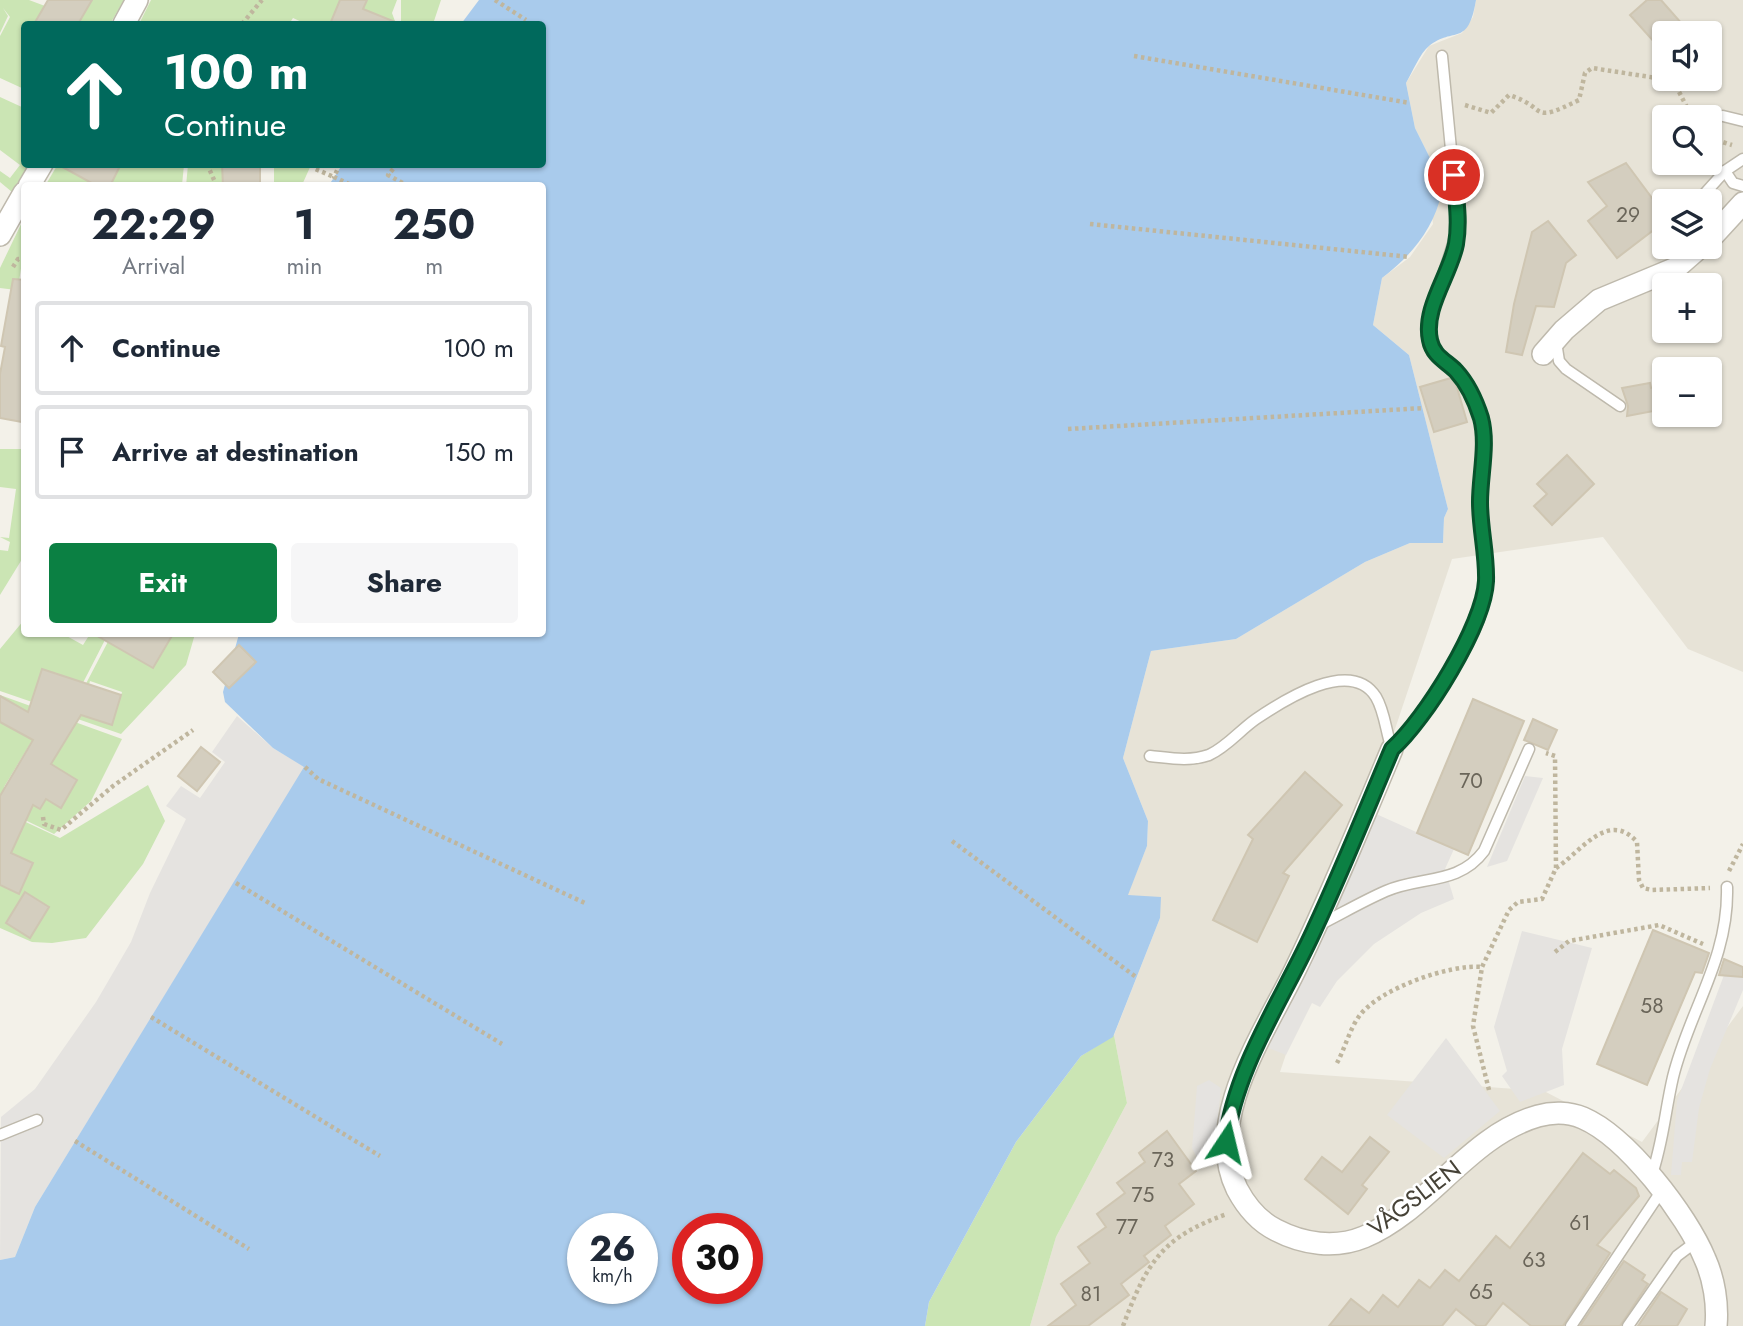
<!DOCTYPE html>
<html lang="en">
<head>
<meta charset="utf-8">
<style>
  :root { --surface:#fff; --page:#f6f6f7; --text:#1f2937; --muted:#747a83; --line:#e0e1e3; --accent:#0b8043 }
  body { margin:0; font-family:Jost,sans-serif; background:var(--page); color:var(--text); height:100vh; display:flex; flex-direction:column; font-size:26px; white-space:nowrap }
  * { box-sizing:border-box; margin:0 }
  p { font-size:23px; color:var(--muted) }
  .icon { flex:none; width:38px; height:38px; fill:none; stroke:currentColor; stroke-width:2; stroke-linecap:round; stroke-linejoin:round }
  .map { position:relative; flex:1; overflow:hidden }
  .panel { position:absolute; left:21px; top:182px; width:525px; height:455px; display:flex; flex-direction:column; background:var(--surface); border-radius:7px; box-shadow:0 2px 5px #0004 }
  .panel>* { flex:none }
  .guide { position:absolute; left:21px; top:21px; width:525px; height:147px; border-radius:7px; box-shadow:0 2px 5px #0004; background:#00695c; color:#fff; overflow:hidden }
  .buttons { position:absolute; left:1652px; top:21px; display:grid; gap:14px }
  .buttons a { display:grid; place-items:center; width:70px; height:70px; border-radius:7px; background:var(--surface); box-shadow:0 2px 5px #0004; font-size:35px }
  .speed { position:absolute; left:567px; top:1213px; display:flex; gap:14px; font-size:35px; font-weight:700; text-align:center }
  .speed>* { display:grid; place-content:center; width:91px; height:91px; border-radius:50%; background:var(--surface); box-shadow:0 2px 5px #0004; line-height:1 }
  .speed small { font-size:18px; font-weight:400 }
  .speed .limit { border:10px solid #d22; background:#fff; color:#111 }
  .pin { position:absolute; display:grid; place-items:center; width:60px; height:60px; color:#fff; margin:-30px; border:4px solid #fff; border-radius:50%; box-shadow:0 2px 7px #0007 }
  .me { position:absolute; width:77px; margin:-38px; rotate:10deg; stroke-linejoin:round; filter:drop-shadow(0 0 5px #0008) }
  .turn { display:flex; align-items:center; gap:24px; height:147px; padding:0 28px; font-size:32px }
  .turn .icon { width:91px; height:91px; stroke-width:2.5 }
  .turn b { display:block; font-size:49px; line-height:60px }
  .eta { display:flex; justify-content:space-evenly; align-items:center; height:119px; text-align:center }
  .eta b { font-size:42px; font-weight:700; line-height:49px }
  .button { display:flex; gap:14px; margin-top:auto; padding:14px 28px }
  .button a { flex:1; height:80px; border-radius:7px; background:var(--accent); color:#fff; font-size:28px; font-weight:700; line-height:80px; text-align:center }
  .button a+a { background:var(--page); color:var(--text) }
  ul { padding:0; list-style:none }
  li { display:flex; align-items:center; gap:21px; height:94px; margin:0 14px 10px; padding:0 14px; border:4px solid var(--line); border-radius:7px }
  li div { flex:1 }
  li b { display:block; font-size:26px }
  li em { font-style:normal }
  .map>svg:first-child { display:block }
</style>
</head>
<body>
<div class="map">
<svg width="1743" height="1326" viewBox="0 0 1743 1326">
  <rect width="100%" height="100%" fill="#f3f1e9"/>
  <path fill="#e7e3d7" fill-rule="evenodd" d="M1476 0H1743V672L1688 649 1603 537 1452 559 1280 1072 1544 1091 1642 1142 1743 1006V1326H1030L1056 1237 1127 1103 1114 1035 1160 918 1127 896 1147 846 1148 821 1123 758 1151 651 1236 639 1365 562 1410 543H1443L1444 518 1448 509 1409 355 1373 325 1382 278 1410 257 1433 224 1428 174 1431 160 1415 128 1406 83 1429 46 1462 33 1473 17ZM1664 33H1710V79H1664ZM1664 117H1710V163H1664ZM1664 201H1710V247H1664ZM1664 285H1710V331H1664ZM1664 369H1710V415H1664Z"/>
  <g fill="#cbe5b4" fill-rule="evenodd">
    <polygon points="0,0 29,0 45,6 34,24 24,24 24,89 0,78 0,36 10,17 3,8 8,16 0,33"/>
    <polygon points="89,0 124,0 110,24 78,24 91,2"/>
    <polygon points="151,0 340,0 344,3 335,24 306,24 293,18 289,24 139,24"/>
    <polygon points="367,0 397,0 392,13 396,24 374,24 378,15 363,9"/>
    <polygon points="401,0 441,0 433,24 401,24"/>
    <polygon points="0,97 24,108 24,164 29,165 12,192 0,182 0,171 10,178 20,165 0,150"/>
    <polygon points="58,164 106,186 45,186"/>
    <polygon points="121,165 184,165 182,185 110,186"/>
    <polygon points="188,165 222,165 223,183 186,186"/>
    <polygon points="274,165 311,165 302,185 260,186 274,183"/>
    <polygon points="24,218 24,262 22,262 18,288 24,291 0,288 0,268"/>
    <polygon points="0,449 24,449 24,556 0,595 0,550 8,551 10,542 0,537 9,538 16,489 0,487"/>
    <polygon points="24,620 24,634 63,634 83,645 90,634 108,634 67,714 0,691 0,649"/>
    <path d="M112 634H124L117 647 153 668 172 635 171 634H195L186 665 121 734 69 716ZM90 681 122 692 112 725 80 715Z"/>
    <path d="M0 695 122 739 91 801 54 834 0 808ZM39 729 63 743 51 764 77 780 61 808 46 799 40 809 4 787Z"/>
    <path d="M148 785 165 821 143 864 86 938 52 943 32 942 0 928V885L19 893 33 863 11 853 0 810 60 838ZM25 892 49 907 30 938 6 923Z"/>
    <polygon points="1114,1035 1127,1103 1056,1237 1030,1326 925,1326 929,1302 1016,1142 1081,1056"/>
  </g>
  <g fill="#e5e3e0">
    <polygon points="237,716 273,748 305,767 35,1207 15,1257 0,1260 1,1117 35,1089 96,1002 131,942 150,893 186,819 166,806 181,786 200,798 225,762 212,752"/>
    <polygon points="1525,776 1543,778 1507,861 1487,867"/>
    <polygon points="1374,813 1454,849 1445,869 1454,899 1421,913 1374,944 1337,981 1320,1007 1312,1003 1286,1055 1246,1039 1303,930"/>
    <polygon points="1522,931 1592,948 1562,1049 1564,1085 1520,1102 1502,1076 1507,1071 1494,1027"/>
    <polygon points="1724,975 1743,977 1743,990 1710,1069 1699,1108 1692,1162 1682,1162 1681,1175 1671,1175 1677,1101"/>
    <polygon points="1446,1038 1500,1111 1444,1158 1387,1115"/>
    <polygon points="1209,1080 1221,1088 1213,1167 1197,1158 1192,1148 1197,1086"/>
  </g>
  <path fill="#a9cbec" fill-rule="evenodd" d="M479 0H1476C1468 48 1454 26 1429 46 1420 53 1412 73 1406 83L1415 128 1431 160 1428 175 1442 192C1433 230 1412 255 1382 278L1373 325 1409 355 1448 509 1444 518 1443 543H1410L1365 562 1236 639 1151 651 1123 758 1148 821 1147 846 1128 895 1161 897 1160 918 1113 1037 1081 1056 1016 1142 929 1302 925 1326H0V1260L15 1257 35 1207 304 767 273 748 225 702 223 692 239 634H542V186L329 185 342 165 542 164V24H461ZM583 1228H642V1288H583ZM688 1228H747V1288H688Z"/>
  <g fill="#d4cebf" stroke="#cfc6b2" stroke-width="2">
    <polygon points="48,0 92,0 78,24 34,24"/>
    <polygon points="340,0 367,0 363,9 400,24 330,24"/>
    <polygon points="1647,0 1661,0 1690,33 1664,33 1664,53 1630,15"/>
    <polygon points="1626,163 1655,202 1664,195 1664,222 1617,258 1588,221 1607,206 1588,182"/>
    <polygon points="57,164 121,164 110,186 97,186"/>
    <polygon points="222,164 260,164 260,186 223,186"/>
    <polygon points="1548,221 1576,255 1566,263 1554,307 1536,306 1522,355 1506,352 1514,304 1532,232"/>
    <polygon points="13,279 24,280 22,422 0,418 0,374 5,347 1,346"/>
    <polygon points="1451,378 1456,384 1467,422 1434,432 1420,387"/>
    <polygon points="1650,383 1651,388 1660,387 1664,409 1627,416 1628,406 1622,388"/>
    <polygon points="1567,455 1594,484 1552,525 1534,506 1547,494 1537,484"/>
    <polygon points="94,634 173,634 153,668"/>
    <polygon points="239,645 256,662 229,688 213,672"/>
    <polygon points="42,669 121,695 112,725 81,715 51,764 77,780 61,808 46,799 40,809 33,805 11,853 33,863 19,894 0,885 0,796 33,740 0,722 0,696 28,712"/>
    <polygon points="1473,699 1524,721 1468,855 1417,833"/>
    <polygon points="1533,719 1557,730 1548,750 1524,740"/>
    <polygon points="201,747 220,762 197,791 178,776"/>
    <polygon points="1305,772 1342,805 1283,873 1289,876 1257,942 1213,920 1253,839 1248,835"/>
    <polygon points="25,892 49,907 30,938 6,923"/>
    <polygon points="1653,930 1709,953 1702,973 1695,972 1647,1085 1597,1064"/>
    <polygon points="1724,959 1743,967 1743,977 1719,975"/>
    <polygon points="1167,1131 1196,1171 1179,1184 1194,1204 1165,1226 1171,1235 1144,1256 1149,1262 1121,1284 1129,1295 1088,1326 1048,1326 1076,1305 1061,1284 1090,1263 1078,1247 1106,1227 1097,1214 1125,1193 1117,1183 1145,1162 1139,1153"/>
    <polygon points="1370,1137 1389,1152 1362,1185 1367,1189 1348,1214 1305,1179 1322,1157 1342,1172"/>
    <polygon points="1583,1153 1610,1174 1614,1170 1636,1188 1639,1196 1597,1245 1610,1253 1563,1326 1531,1326 1503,1303 1485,1326 1477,1326 1456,1309 1442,1326 1329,1326 1351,1299 1369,1313 1383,1295 1398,1307 1419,1280 1430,1288 1445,1270 1459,1281 1496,1236 1510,1248"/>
    <polygon points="1624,1261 1645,1275 1642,1280 1648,1284 1620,1326 1580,1326"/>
    <polygon points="1661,1292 1687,1309 1677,1326 1638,1326"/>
  </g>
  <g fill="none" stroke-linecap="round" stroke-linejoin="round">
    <g stroke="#beb9ac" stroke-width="13">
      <g id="lane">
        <polyline points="1723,116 1743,121"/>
        <polyline points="1725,171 1733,183 1743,186"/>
        <polyline points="1698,201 1725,171 1743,159"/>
        <polyline points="1556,342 1559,361 1566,369 1620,406"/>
        <path d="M1150 756C1170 758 1189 762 1209 755 1227 747 1240 730 1256 719 1284 700 1351 657 1376 697 1385 712 1386 733 1392 749L1405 738C1430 700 1477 645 1484 600 1489 569 1481 539 1480 509 1479 480 1488 448 1481 419 1477 403 1468 383 1456 372 1446 361 1433 357 1430 340 1424 311 1454 256 1458 222L1442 56"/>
        <path d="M1319 925C1341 914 1363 901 1386 891 1420 876 1459 885 1484 851L1529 749"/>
        <polyline points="0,1135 37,1120"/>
        <path d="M1651 1177C1663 1144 1665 1111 1673 1077 1689 1011 1729 959 1727 887"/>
        <polyline points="1571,1326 1662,1190"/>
        <polyline points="1628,1326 1677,1256 1697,1241"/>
      </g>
    </g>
    <g stroke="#beb9ac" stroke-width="24">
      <g id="street">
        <polyline points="124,24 137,0"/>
        <polyline points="29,186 42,164"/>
        <polyline points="0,235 24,193"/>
        <polyline points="1710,239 1743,203"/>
        <polyline points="1543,354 1564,330 1599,300 1676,268 1700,247"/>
        <path d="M1392 749C1361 823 1330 898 1295 970 1265 1032 1203 1120 1237 1189 1246 1206 1258 1221 1276 1230 1303 1244 1335 1249 1364 1237 1429 1210 1468 1136 1538 1116 1552 1112 1569 1112 1583 1118 1627 1137 1687 1215 1705 1259 1714 1279 1718 1304 1716 1326"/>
      </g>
    </g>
    <g stroke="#bfb69e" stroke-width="4.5" stroke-dasharray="3.5 3.5" stroke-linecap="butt">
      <polyline points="495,0 526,20"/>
      <polyline points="242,24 262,0"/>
      <polyline points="1134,56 1410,103"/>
      <path d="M1465 105 1491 113 1509 95C1550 108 1528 125 1579 100L1585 73 1592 68 1663 79 1677 88 1692 117"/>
      <polyline points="1710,138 1732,145"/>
      <polyline points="207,164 215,182"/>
      <polyline points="313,164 313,168 334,177"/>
      <polyline points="340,164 334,177 349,184"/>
      <polyline points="390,164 394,168 388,175 408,186"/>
      <polyline points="1090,224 1410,257"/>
      <polyline points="13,267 18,259 24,259"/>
      <polyline points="1068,429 1424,408"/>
      <polyline points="305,767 318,779 587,904"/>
      <polyline points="43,817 44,824 61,830 113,786 193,730"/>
      <polyline points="952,841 1136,977"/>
      <path d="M1556 868C1580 853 1608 809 1637 842L1639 880 1643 888 1652 890 1710 888"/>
      <polyline points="1729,871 1743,844"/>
      <polyline points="236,883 502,1044"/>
      <polyline points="1555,952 1569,941 1659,925 1703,944"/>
      <polyline points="151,1017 380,1156"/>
      <path d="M1337 1063C1345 1048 1350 1028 1360 1015 1381 988 1450 964 1482 967"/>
      <polyline points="1489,1090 1473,1026 1482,967 1509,910 1518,902 1542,899 1556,868 1555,756 1546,753"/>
      <polyline points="75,1141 249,1249"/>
      <path d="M1123 1326C1147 1262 1162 1237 1227 1214"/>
    </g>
    <use href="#lane" stroke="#fff" stroke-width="10"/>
    <use href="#street" stroke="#fff" stroke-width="21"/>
  </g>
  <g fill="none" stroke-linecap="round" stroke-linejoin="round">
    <g stroke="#07532c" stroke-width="18">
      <path id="route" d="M1226 1142C1235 1066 1285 996 1316 926 1343 868 1367 808 1392 749 1425 720 1484 625 1486 581 1487 555 1480 529 1480 502 1480 475 1488 444 1481 418 1476 402 1467 383 1456 371 1446 361 1433 356 1430 340 1423 308 1450 275 1456 244 1460 221 1456 198 1454 175"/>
    </g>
    <use href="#route" stroke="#0b8043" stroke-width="12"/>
  </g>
  <g text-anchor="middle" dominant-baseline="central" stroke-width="5" stroke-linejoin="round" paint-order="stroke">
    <g font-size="21" fill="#6a6559">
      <text x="1628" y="215">29</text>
      <text x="1471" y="781">70</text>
      <text x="1652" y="1006">58</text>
      <text x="1163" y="1160">73</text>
      <text x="1143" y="1195">75</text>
      <text x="1580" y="1223">61</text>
      <text x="1127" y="1227">77</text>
      <text x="1534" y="1260">63</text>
      <text x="1481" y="1292">65</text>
      <text x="1091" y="1294">81</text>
    </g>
    <g font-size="24" fill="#464237" stroke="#fff">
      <text transform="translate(1414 1198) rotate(-37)">VÅGSLIEN</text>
    </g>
  </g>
</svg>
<div class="buttons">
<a><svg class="icon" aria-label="sound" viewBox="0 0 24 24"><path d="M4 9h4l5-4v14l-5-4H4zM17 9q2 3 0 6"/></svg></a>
<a><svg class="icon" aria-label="search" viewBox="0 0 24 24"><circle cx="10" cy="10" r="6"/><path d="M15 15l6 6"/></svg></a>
<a><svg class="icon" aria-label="layers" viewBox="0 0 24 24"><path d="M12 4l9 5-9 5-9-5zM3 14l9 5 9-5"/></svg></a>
<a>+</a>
<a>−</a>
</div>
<div class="speed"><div>26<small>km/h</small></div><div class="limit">30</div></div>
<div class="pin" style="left:1454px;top:175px;background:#d93025"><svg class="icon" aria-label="arrive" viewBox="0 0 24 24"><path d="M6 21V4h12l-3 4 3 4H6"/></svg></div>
<svg class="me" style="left:1226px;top:1142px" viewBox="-20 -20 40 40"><path d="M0-17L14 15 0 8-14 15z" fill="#0b8043" stroke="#fff" stroke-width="4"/></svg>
<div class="guide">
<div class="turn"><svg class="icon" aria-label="ahead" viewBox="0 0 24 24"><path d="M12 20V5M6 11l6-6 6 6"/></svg><div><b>100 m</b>Continue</div></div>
</div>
<section class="panel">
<div class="eta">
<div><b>22:29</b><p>Arrival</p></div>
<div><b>1</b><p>min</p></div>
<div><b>250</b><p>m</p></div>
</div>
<ul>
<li><svg class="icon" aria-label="ahead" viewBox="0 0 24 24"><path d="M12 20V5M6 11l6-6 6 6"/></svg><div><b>Continue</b></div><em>100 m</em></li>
<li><svg class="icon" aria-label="arrive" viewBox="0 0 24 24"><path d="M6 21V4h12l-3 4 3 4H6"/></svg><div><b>Arrive at destination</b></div><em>150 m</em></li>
</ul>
<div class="button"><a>Exit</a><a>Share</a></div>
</section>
</div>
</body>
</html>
